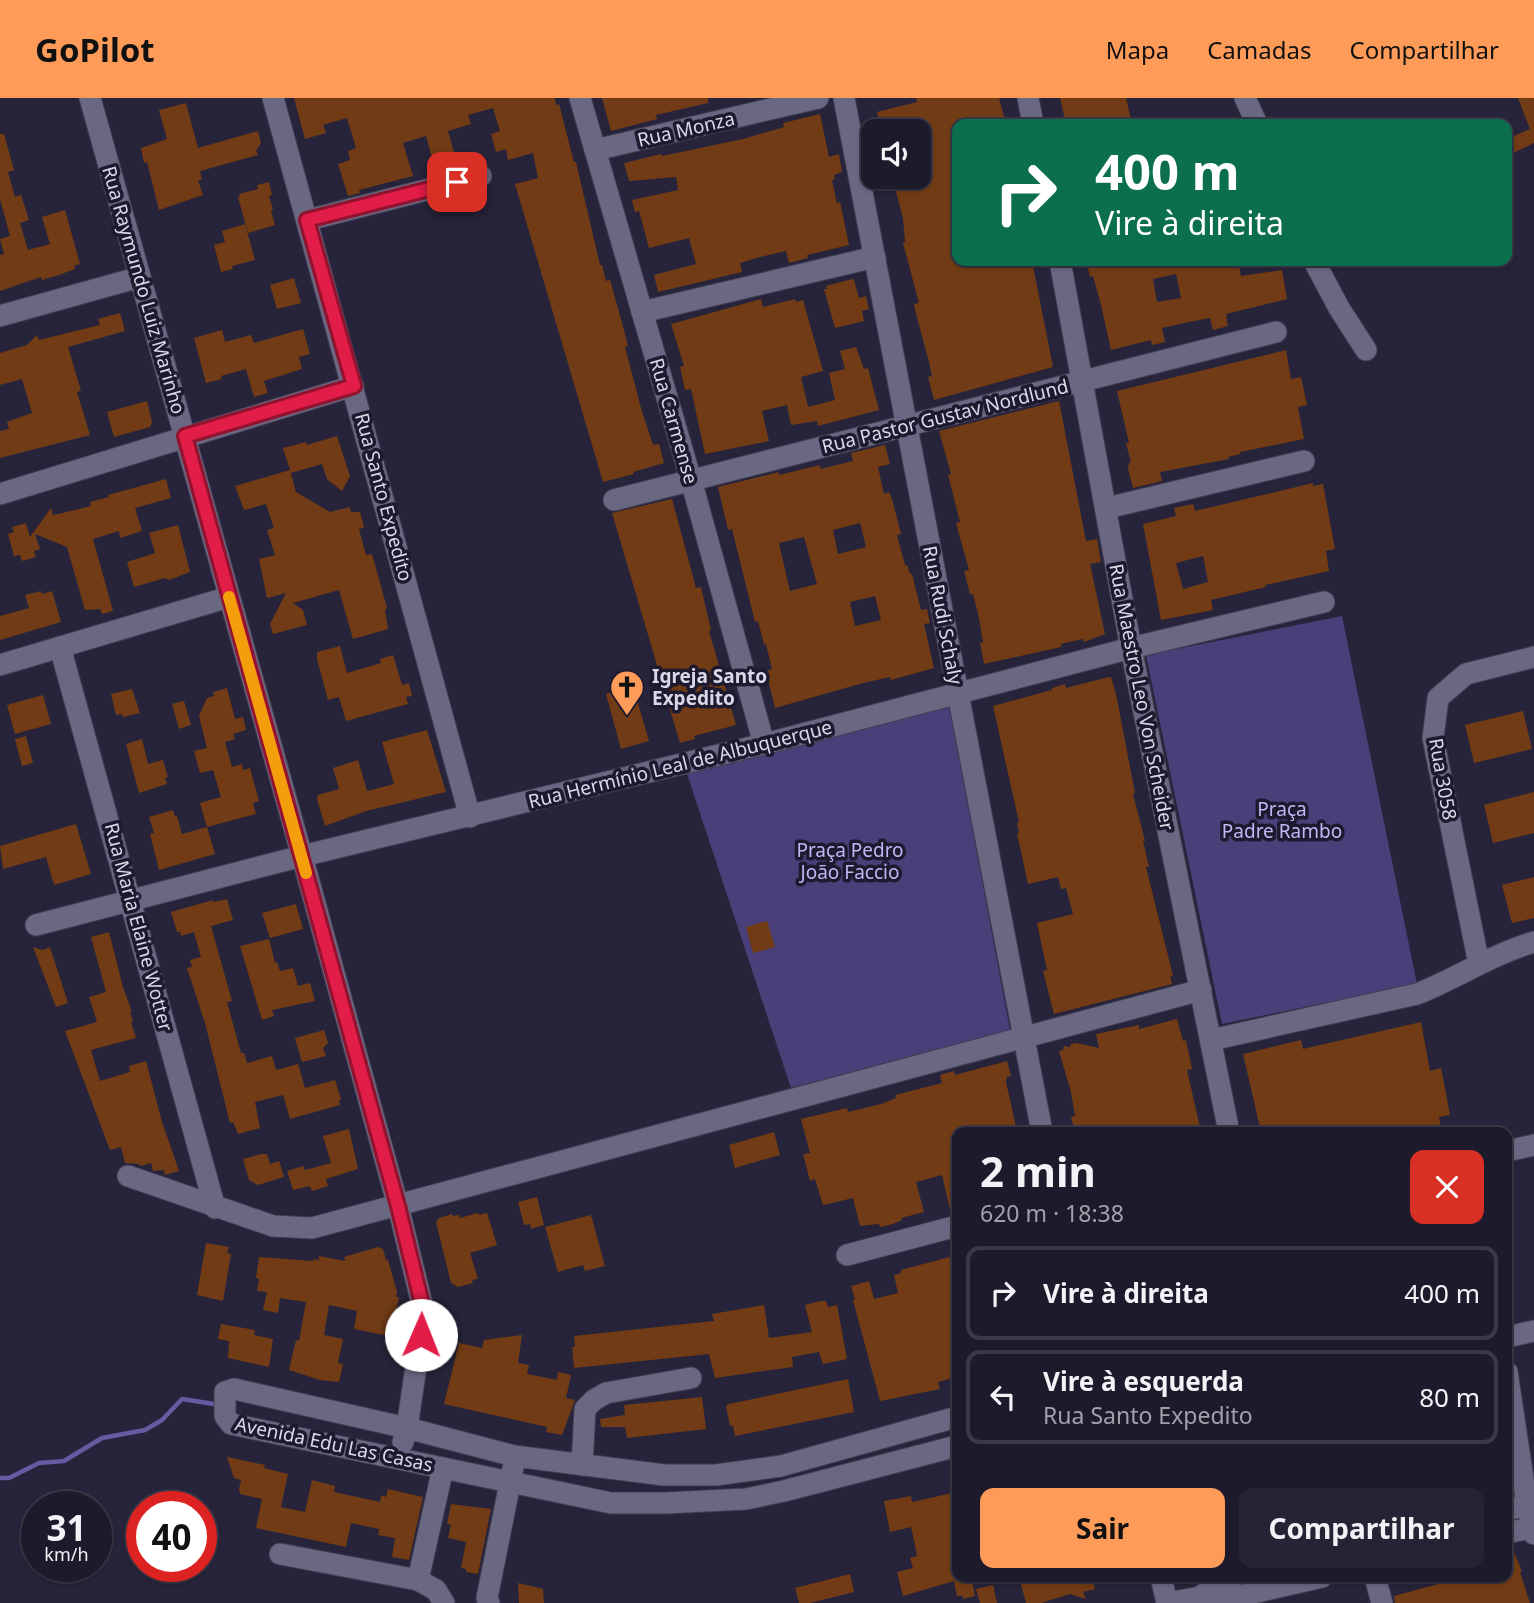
<!DOCTYPE html>
<html lang="pt">
<head>
<meta charset="utf-8">
<style>
  :root { --surface:#1d1a2c; --page:#252334; --text:#f1f3f6; --muted:#a0a1a9; --line:#3b3848; --accent:#fe9b58 }
  body { margin:0; font-family:"Noto Sans",sans-serif; background:var(--page); color:var(--text); height:100vh; display:flex; flex-direction:column; font-size:26px; white-space:nowrap }
  * { box-sizing:border-box; margin:0 }
  p { font-size:23px; color:var(--muted) }
  .icon { flex:none; width:38px; height:38px; fill:none; stroke:currentColor; stroke-width:2; stroke-linecap:round; stroke-linejoin:round }
  .map { position:relative; flex:1; overflow:hidden }
  .details { position:absolute; left:952px; top:1029px; width:560px; height:455px; display:flex; flex-direction:column; background:var(--surface); border-radius:14px; box-shadow:0 2px 5px #0004,0 0 0 2px var(--line) }
  .details>* { flex:none }
  .guide { position:absolute; left:952px; top:21px; width:560px; height:147px; border-radius:14px; box-shadow:0 2px 5px #0004,0 0 0 2px var(--line); background:#0b6e4f; color:#fff; overflow:hidden }
  .controls { position:absolute; left:861px; top:21px; display:grid; gap:14px }
  .controls a { display:grid; place-items:center; width:70px; height:70px; border-radius:14px; background:var(--surface); box-shadow:0 2px 5px #0004,0 0 0 2px var(--line); font-size:35px }
  .speed { position:absolute; left:21px; top:1393px; display:flex; gap:14px; font-size:35px; font-weight:700; text-align:center }
  .speed>* { display:grid; place-content:center; width:91px; height:91px; border-radius:50%; background:var(--surface); box-shadow:0 2px 5px #0004,0 0 0 2px var(--line); line-height:1 }
  .speed small { font-size:18px; font-weight:400 }
  .speed .limit { border:10px solid #d22; background:#fff; color:#111 }
  .pin { position:absolute; display:grid; place-items:center; width:60px; height:60px; color:#fff; margin:-30px; border-radius:14px; box-shadow:0 4px 10px #0006 }
  .me { position:absolute; width:77px; margin:-38px; rotate:1deg; stroke-linejoin:round; filter:drop-shadow(0 0 5px #0008) }
  .turn { display:flex; align-items:center; gap:24px; height:147px; padding:0 28px; font-size:32px }
  .turn .icon { width:91px; height:91px; stroke-width:2.5 }
  .turn b { display:block; font-size:49px; line-height:60px }
  .round { display:grid; place-items:center; flex:none; width:74px; height:74px; border-radius:14px; background:var(--page) }
  .overview { display:flex; align-items:center; justify-content:space-between; height:119px; padding:0 28px }
  h1 { font-size:42px; font-weight:700; line-height:52px }
  .cta { display:flex; gap:14px; margin-top:auto; padding:14px 28px }
  .cta a { flex:1; height:80px; border-radius:14px; background:var(--accent); color:#111; font-size:28px; font-weight:700; line-height:80px; text-align:center }
  .cta a+a { background:var(--page); color:var(--text) }
  ul { padding:0; list-style:none }
  li { display:flex; align-items:center; gap:21px; height:94px; margin:0 14px 10px; padding:0 14px; border:4px solid var(--line); border-radius:14px }
  li div { flex:1 }
  li b { display:block; font-size:26px }
  li em { font-style:normal }
  header { display:flex; align-items:center; gap:42px; box-sizing:border-box; height:98px; padding:0 35px; background:var(--accent); color:#111 }
  header strong { font-size:33px }
  nav { display:flex; gap:38px; margin-inline-start:auto; font-size:24px }
  .map>svg:first-child { display:block }
</style>
</head>
<body>
<header>
<strong>GoPilot</strong>
<nav><a>Mapa</a><a>Camadas</a><a>Compartilhar</a></nav>
</header>
<div class="map">
<svg width="1534" height="1505" viewBox="0 0 1534 1505">
  <rect width="100%" height="100%" fill="#27233a"/>
  <g fill="#4a3f79">
    <polygon points="1342,518 1417,886 1222,926 1146,557"/>
    <polygon points="949,606 1010,932 791,990 686,673"/>
  </g>
  <g fill="none" stroke-linecap="round" stroke-linejoin="round">
    <polyline stroke="#665aa2" stroke-width="4.5" points="0,1380 9,1380 39,1365 64,1363 102,1340 145,1332 162,1322 182,1301 214,1306"/>
  </g>
  <g fill="#713c15" fill-rule="evenodd">
    <polygon points="294,0 555,0 556,7 559,6 574,64 576,64 600,167 602,167 606,183 610,182 621,221 628,248 625,249 641,310 653,347 659,346 664,365 633,374 634,376 603,384 515,86 538,80 533,55 508,62 506,51 496,54 491,36 500,33 493,10 468,17 471,26 448,33 457,65 435,71 426,38 403,45 413,78 359,92 360,95 348,98 338,66 350,62 348,53 356,50 347,20 323,27 326,35 305,41"/>
    <polygon points="602,0 708,0 708,5 656,17 657,21 611,33"/>
    <polygon points="916,0 999,0 1006,26 957,26 957,163 969,163 970,168 988,164 989,168 1011,163 1032,163 1053,269 934,302 928,279 932,278 929,264 916,216 914,206 919,205 903,145 905,144 903,120 892,79 919,79 919,55 932,52 926,28 905,33 881,33 877,14 917,4"/>
    <polygon points="1060,0 1126,0 1132,26 1066,26"/>
    <polygon points="1518,0 1534,0 1534,45 1511,56 1507,41 1530,31"/>
    <polygon points="186,5 198,50 258,33 261,45 256,53 258,57 200,73 202,82 198,82 203,97 159,112 147,64 144,65 141,50 167,41 159,12"/>
    <polygon points="820,16 829,59 839,56 842,74 834,77 835,81 832,82 837,105 840,104 849,147 807,157 808,160 789,165 786,153 760,159 740,165 742,174 658,194 654,177 696,166 689,140 649,150 639,113 635,114 632,102 678,92 676,79 629,83 624,65 661,56 662,58 743,41 784,29 783,25"/>
    <polygon points="0,36 4,36 14,72 8,74 15,99 21,97 29,122 20,125 28,152 50,146 42,119 65,112 80,166 74,168 75,171 59,177 42,182 41,179 0,193 0,157 4,156 0,141 10,138 0,101"/>
    <polygon points="269,84 272,97 269,98 273,112 271,113 275,127 248,135 238,99 240,98 239,96 258,91 257,87"/>
    <polygon points="245,126 255,162 232,168 233,171 221,174 214,147 225,144 222,133"/>
    <path d="M1098 163H1238L1241 178 1282 172 1287 201 1226 216 1228 228 1213 232 1210 220 1184 225 1162 230 1165 244 1152 247 1151 242 1111 252 1101 207 1093 178 1090 179 1087 166ZM1176 176 1181 200 1157 204 1153 181Z"/>
    <polygon points="294,180 301,205 277,211 270,187"/>
    <polygon points="852,181 854,182 859,200 866,198 869,211 862,213 864,223 835,230 824,191 827,191 826,188"/>
    <polygon points="761,201 763,209 795,201 796,204 803,202 823,273 801,279 808,309 835,302 829,275 845,271 840,253 856,249 864,271 868,270 879,312 818,328 817,323 791,327 787,307 762,313 769,343 705,356 691,291 685,292 680,269 684,268 671,226"/>
    <polygon points="120,215 125,233 68,249 81,293 77,294 90,337 0,360 0,333 9,331 7,324 32,315 22,281 0,287 0,255 27,247 37,237 39,242 100,227 98,221"/>
    <polygon points="303,231 310,256 299,259 302,271 264,283 268,295 254,299 246,271 221,278 222,281 206,285 194,240 222,232 225,244 251,237 254,245"/>
    <polygon points="1286,252 1291,281 1301,279 1307,307 1298,309 1304,341 1240,354 1240,356 1228,359 1229,361 1160,374 1162,383 1133,390 1128,371 1129,365 1131,365 1126,345 1129,345 1117,293"/>
    <polygon points="147,303 152,324 150,329 114,339 107,314"/>
    <polygon points="1059,303 1086,443 1097,441 1101,464 1090,466 1105,536 1084,544 1083,541 1061,546 1061,549 984,566 980,545 983,544 979,520 973,496 970,496 964,473 969,472 956,425 960,424 948,377 951,376 939,333"/>
    <polygon points="337,338 350,378 342,393 327,381 322,366 291,375 283,350 306,344 307,347"/>
    <path d="M885 347 890 366 878 369 884 396 889 394 892 401 901 436 897 437 905 467H907L910 476H912L921 512 927 511 930 525 924 526 934 570 891 582 890 579 863 585 775 610 766 573 772 571 766 546H764L758 523 755 524 732 431 728 432 718 389 779 374V377L820 367V371L853 363 851 355ZM860 425 866 449 838 456 833 432ZM804 439 817 486 790 493 779 445ZM875 498 881 522 855 528 850 504Z"/>
    <polygon points="290,372 296,394 330,414 350,409 351,414 360,414 364,429 359,431 366,457 372,456 387,510 385,513 388,531 353,541 339,492 293,505 303,512 307,527 273,536 270,526 286,495 267,500 259,461 275,457 267,432 274,430 266,406 244,412 235,388"/>
    <polygon points="166,381 171,400 135,410 142,433 120,440 119,433 93,441 113,513 102,516 100,511 85,512 67,449 35,436 40,451 34,453 36,459 22,463 20,457 14,458 8,436 14,434 12,429 26,425 30,439 51,410 53,417 58,416 91,408 90,404 109,399 108,397"/>
    <path d="M1313 385V388L1323 386 1335 451 1326 453 1329 473 1265 487 1266 489 1211 502 1213 512 1161 522 1143 426 1176 418 1174 410 1193 406 1195 413ZM1203 458 1208 484 1183 491 1176 465Z"/>
    <polygon points="672,401 696,490 701,489 711,532 709,533 736,627 694,638 695,641 680,645 612,415"/>
    <polygon points="178,427 190,474 169,482 165,480 134,489 127,464 155,455 149,435"/>
    <polygon points="41,493 42,496 52,493 61,524 0,542 0,518 29,510 25,497"/>
    <polygon points="340,548 347,575 381,565 380,561 393,557 402,587 409,585 412,598 406,599 408,606 346,623 339,599 328,602 317,561 317,554"/>
    <polygon points="1109,579 1111,579 1116,596 1135,695 1133,696 1145,743 1143,743 1149,769 1146,769 1173,878 1170,879 1172,886 1054,916 1043,873 1047,872 1037,825 1073,816 1066,790 1061,791 1058,779 1028,786 1017,735 1019,735 1017,725 1019,724 993,608 1052,592 1052,590 1065,586 1066,590"/>
    <polygon points="633,588 649,643 621,651 606,596"/>
    <polygon points="227,590 235,621 243,619 246,632 233,636 235,641 225,644 232,669 242,666 243,672 250,670 259,703 253,705 256,716 207,729 200,705 221,699 213,672 200,675 194,653 207,650 199,618 207,600 214,598 213,594"/>
    <polygon points="132,591 140,615 123,619 122,616 116,617 111,596"/>
    <polygon points="43,597 51,626 15,636 7,607"/>
    <polygon points="184,603 191,627 179,631 172,606"/>
    <polygon points="1523,613 1532,651 1474,665 1465,627"/>
    <polygon points="427,632 446,694 366,713 325,728 317,701 318,697 339,691 333,670 358,662 367,693 394,686 382,644"/>
    <polygon points="26,638 33,665 22,668 15,641"/>
    <polygon points="142,641 148,666 163,662 168,679 165,680 167,686 139,695 126,646"/>
    <polygon points="1534,694 1534,735 1493,745 1484,707"/>
    <polygon points="173,712 175,719 177,718 182,736 207,729 215,756 159,772 150,736 154,735 149,719"/>
    <polygon points="76,726 91,776 54,787 46,759 3,771 0,748"/>
    <polygon points="1534,779 1534,820 1512,825 1502,787"/>
    <polygon points="227,801 233,822 211,828 232,903 227,904 241,955 244,955 247,965 272,958 276,972 298,966 305,990 335,982 341,1001 339,1002 340,1007 290,1021 283,997 255,1004 260,1030 238,1036 233,1024 230,1025 205,925 187,870 192,869 190,862 201,859 194,834 181,838 180,834 177,834 171,814 213,802 213,804"/>
    <polygon points="296,806 303,831 270,840 262,815"/>
    <polygon points="767,823 775,849 753,855 746,829"/>
    <polygon points="109,834 123,889 132,914 130,914 133,924 131,924 136,940 91,952 100,983 130,974 129,968 146,963 162,1024 179,1073 165,1077 164,1072 153,1073 151,1065 141,1068 138,1066 125,1065 121,1049 110,1052 65,933 97,924 89,899 106,894 91,839"/>
    <polygon points="269,841 275,865 277,864 280,873 293,870 298,888 310,885 315,903 272,912 274,918 262,922 240,848"/>
    <polygon points="33,849 43,852 50,849 68,905 56,909"/>
    <polygon points="1177,921 1183,943 1186,942 1192,971 1187,972 1201,1034 1075,1034 1071,1019 1075,1018 1071,994 1059,953 1063,952 1064,948 1070,949 1071,946 1077,945 1099,950 1096,936 1139,927 1139,931"/>
    <polygon points="1421,924 1430,973 1441,970 1444,985 1450,1017 1439,1019 1442,1034 1261,1034 1243,956 1301,942 1303,951"/>
    <polygon points="324,932 328,945 323,950 326,958 302,964 295,940"/>
    <polygon points="1007,963 1011,978 1007,979 1006,984 1016,1029 998,1034 957,1034 957,1115 951,1116 942,1077 916,1084 924,1114 901,1120 902,1122 893,1126 880,1129 879,1126 860,1128 853,1100 823,1107 815,1081 810,1083 803,1056 810,1055 801,1021 847,1010 848,1014 881,1006 896,1000 895,997 942,985 940,977 954,973 955,977"/>
    <polygon points="349,1031 358,1071 326,1081 328,1088 312,1093 310,1088 293,1092 287,1073 303,1068 305,1072 331,1065 323,1038"/>
    <polygon points="774,1034 780,1057 735,1070 729,1047"/>
    <polygon points="261,1056 267,1056 270,1066 279,1063 284,1079 258,1087 249,1082 243,1061"/>
    <polygon points="537,1099 544,1127 531,1131 530,1126 524,1127 518,1104"/>
    <polygon points="478,1115 479,1117 487,1115 497,1147 470,1155 478,1181 472,1182 473,1185 458,1189 451,1185 436,1124 439,1120 452,1116 453,1118 459,1117 460,1120"/>
    <polygon points="591,1117 605,1168 585,1173 583,1167 558,1174 545,1129"/>
    <polygon points="206,1145 229,1149 227,1155 231,1156 223,1203 197,1197"/>
    <polygon points="378,1149 383,1151 386,1162 388,1162 397,1194 396,1199 399,1199 396,1214 400,1214 394,1239 354,1231 357,1213 329,1207 324,1237 343,1241 338,1265 343,1266 339,1284 320,1282 289,1272 296,1242 299,1243 306,1204 280,1200 278,1215 263,1212 267,1194 257,1193 259,1181 256,1180 259,1159 313,1163 314,1161 319,1162 319,1158 345,1163 344,1159"/>
    <polygon points="957,1157 957,1279 938,1284 940,1291 880,1303 853,1202 855,1201 851,1188 869,1183 874,1201 898,1195 894,1177 901,1175 901,1172"/>
    <polygon points="820,1203 826,1203 828,1209 837,1207 847,1261 823,1266 819,1254 792,1259 793,1269 715,1280 709,1256 574,1270 572,1249 575,1249 574,1238 714,1223 712,1216 764,1207 769,1240 812,1234 805,1207"/>
    <polygon points="221,1226 255,1232 254,1237 273,1241 269,1269 228,1260 229,1243 218,1241"/>
    <polygon points="522,1237 518,1265 529,1267 527,1276 557,1282 558,1274 571,1277 566,1300 575,1302 562,1337 546,1334 547,1329 444,1306 459,1245 482,1250 484,1242"/>
    <polygon points="848,1281 854,1314 735,1338 733,1327 730,1328 726,1308 729,1306"/>
    <polygon points="702,1299 706,1331 627,1340 625,1329 601,1329 600,1321 625,1317 624,1307"/>
    <polygon points="227,1359 265,1367 264,1370 288,1376 281,1409 305,1414 312,1382 335,1388 334,1394 380,1404 381,1397 386,1399 388,1391 423,1399 409,1462 392,1459 395,1440 378,1437 379,1431 351,1425 346,1449 256,1430 262,1401 240,1396 239,1391 241,1382 234,1380"/>
    <polygon points="957,1394 957,1479 971,1479 975,1498 963,1501 963,1498 957,1498 954,1483 903,1498 897,1474 913,1470 910,1460 917,1458 915,1447 911,1429 890,1434 884,1403 911,1398 912,1404"/>
    <polygon points="451,1406 491,1411 478,1476 466,1474 466,1471 461,1470 466,1444 448,1440 451,1427 447,1426"/>
    <polygon points="1511,1447 1522,1473 1520,1474 1530,1505 1395,1505 1394,1498 1442,1485 1470,1479 1507,1479 1507,1448"/>
    <polygon points="850,1476 854,1494 810,1505 799,1505 795,1490"/>
    <polygon points="1019,1479 1092,1479 1095,1491 1083,1494 1086,1501 1070,1496 1041,1505 1026,1505"/>
    <polygon points="518,1485 543,1491 544,1505 519,1505"/>
    <polygon points="993,1487 997,1505 980,1505 976,1491"/>
  </g>
  <g fill="none" stroke-linecap="round" stroke-linejoin="round">
    <g stroke="#403d51" stroke-width="23">
      <g id="minor">
        <polyline points="90,0 302,758 398,1108 424,1214 407,1330 403,1344"/>
        <polyline points="273,0 470,719"/>
        <polyline points="580,0 691,382 764,646"/>
        <polyline points="844,0 1042,1034"/>
        <polyline points="1028,0 1033,26"/>
        <polyline points="1245,0 1257,26"/>
        <polyline points="595,52 818,0"/>
        <polyline points="308,122 481,78"/>
        <polyline points="1060,163 1131,550 1229,1034"/>
        <polyline points="1314,163 1339,210 1366,252"/>
        <polyline points="642,214 875,159"/>
        <polyline points="0,218 140,179"/>
        <polyline points="0,396 353,288"/>
        <polyline points="614,402 1276,234"/>
        <polyline points="1107,410 1304,363"/>
        <polyline points="60,549 215,1110"/>
        <polyline points="0,567 229,499"/>
        <polyline points="36,827 302,758 764,646 1131,550 1324,504"/>
        <polyline points="1479,866 1433,640 1438,600 1466,576 1534,559"/>
        <path d="M1211 942 1417 896C1457 880 1493 856 1534 844"/>
        <polyline points="1507,1053 1534,1047"/>
        <polyline points="128,1078 273,1128 312,1130 1201,892"/>
        <polyline points="847,1157 957,1128"/>
        <polyline points="1507,1239 1534,1233"/>
        <polyline points="1507,1274 1527,1407 1534,1436"/>
        <polyline points="957,1319 781,1368 716,1377 664,1377 514,1358 407,1330 234,1291 225,1294 225,1318 231,1326 611,1405 666,1405 746,1401 784,1393 957,1348"/>
        <polyline points="582,1367 585,1311 594,1302 606,1295 691,1280"/>
        <polyline points="1507,1412 1534,1405"/>
        <polyline points="1507,1435 1534,1429"/>
        <polyline points="280,1456 418,1482 436,1492 444,1505"/>
        <polyline points="1161,1479 1167,1505"/>
        <polyline points="1375,1479 1382,1505"/>
        <polyline points="418,1482 443,1370"/>
        <polyline points="1200,1499 1222,1482 1234,1479"/>
        <polyline points="489,1505 487,1500 513,1370"/>
        <polyline points="1168,1505 1200,1499 1227,1501 1322,1479"/>
      </g>
    </g>
    <use href="#minor" stroke="#6a6782" stroke-width="21"/>
  </g>
  <g fill="none" stroke-linecap="round" stroke-linejoin="round">
    <g stroke="#92132f" stroke-width="18">
      <polyline id="route" points="421,1237 424,1214 398,1108 185,338 354,288 307,122 457,84"/>
    </g>
    <use href="#route" stroke="#e11d48" stroke-width="12"/>
    <polyline stroke="#f59e0b" stroke-width="12" points="229,499 306,775"/>
  </g>
  <defs>
    <g id="church-pin" transform="scale(1.75)"><path d="M0 17L-7.5 6A9.5 9.5 0 1 1 7.5 6Z" fill="#fe9b58" stroke="#1d1a30"/><path d="M-1.2-6h2.4v3.5h3.3v2.4h-3.3V6h-2.4V-.1h-3.3v-2.4h3.3Z" fill="#111"/></g>
  </defs>
  <g fill-rule="evenodd">
    <use href="#church-pin" x="627" y="589"/>
  </g>
  <g text-anchor="middle" dominant-baseline="central" stroke-width="7" stroke-linejoin="round" paint-order="stroke">
    <g font-size="19" fill="#dad8e8" stroke="#1d1a30">
      <text transform="translate(686 31) rotate(-13)">Rua Monza</text>
      <text transform="translate(144 192) rotate(74)">Rua Raymundo Luiz Marinho</text>
      <text transform="translate(945 318) rotate(-14)">Rua Pastor Gustav Nordlund</text>
      <text transform="translate(674 323) rotate(74)">Rua Carmense</text>
      <text transform="translate(384 399) rotate(75)">Rua Santo Expedito</text>
      <text transform="translate(943 517) rotate(79)">Rua Rudi Schaly</text>
      <text transform="translate(1142 599) rotate(79)">Rua Maestro Leo Von Scheider</text>
      <text transform="translate(680 666) rotate(-14)">Rua Hermínio Leal de Albuquerque</text>
      <text transform="translate(1443 681) rotate(80)">Rua 3058</text>
      <text transform="translate(139 829) rotate(75)">Rua Maria Elaine Wotter</text>
      <text transform="translate(334 1346) rotate(12)">Avenida Edu Las Casas</text>
    </g>
    <g font-size="19" font-weight="bold" fill="#dad8e8" stroke="#1d1a30" text-anchor="start">
      <text x="652" y="578">Igreja Santo<tspan x="652" dy="22">Expedito</tspan></text>
    </g>
    <g font-size="19" fill="#bfb8f5" stroke="#1d1a30">
      <text x="1282" y="711">Praça<tspan x="1282" dy="22">Padre Rambo</tspan></text>
      <text x="850" y="752">Praça Pedro<tspan x="850" dy="22">João Faccio</tspan></text>
    </g>
  </g>
</svg>
<div class="controls">
<a><svg class="icon" aria-label="sound" viewBox="0 0 24 24"><path d="M4 9h4l5-4v14l-5-4H4zM17 9q2 3 0 6"/></svg></a>
</div>
<div class="speed"><div>31<small>km/h</small></div><div class="limit">40</div></div>
<div class="pin" style="left:457px;top:84px;background:#d93025"><svg class="icon" aria-label="arrive" viewBox="0 0 24 24"><path d="M6 21V4h12l-3 4 3 4H6"/></svg></div>
<svg class="me" style="left:421px;top:1237px" viewBox="-20 -20 40 40"><circle r="19" fill="#fff"/><path d="M0-13L10 11 0 6-10 11z" fill="#e11d48"/></svg>
<div class="guide">
<div class="turn"><svg class="icon" aria-label="right" viewBox="0 0 24 24"><path d="M7 20v-9h11M14 6l5 5-5 5"/></svg><div><b>400 m</b>Vire à direita</div></div>
</div>
<section class="details">
<div class="overview"><div><h1>2 min</h1><p>620 m · 18:38</p></div><a class="round" style="background:#d93025;color:#fff"><svg class="icon" aria-label="close" viewBox="0 0 24 24"><path d="M6 6l12 12M18 6L6 18"/></svg></a></div>
<ul>
<li><svg class="icon" aria-label="right" viewBox="0 0 24 24"><path d="M7 20v-9h11M14 6l5 5-5 5"/></svg><div><b>Vire à direita</b></div><em>400 m</em></li>
<li><svg class="icon" aria-label="left" viewBox="0 0 24 24"><path d="M17 20v-9H6M10 6l-5 5 5 5"/></svg><div><b>Vire à esquerda</b><p>Rua Santo Expedito</p></div><em>80 m</em></li>
</ul>
<div class="cta"><a>Sair</a><a>Compartilhar</a></div>
</section>
</div>
</body>
</html>
